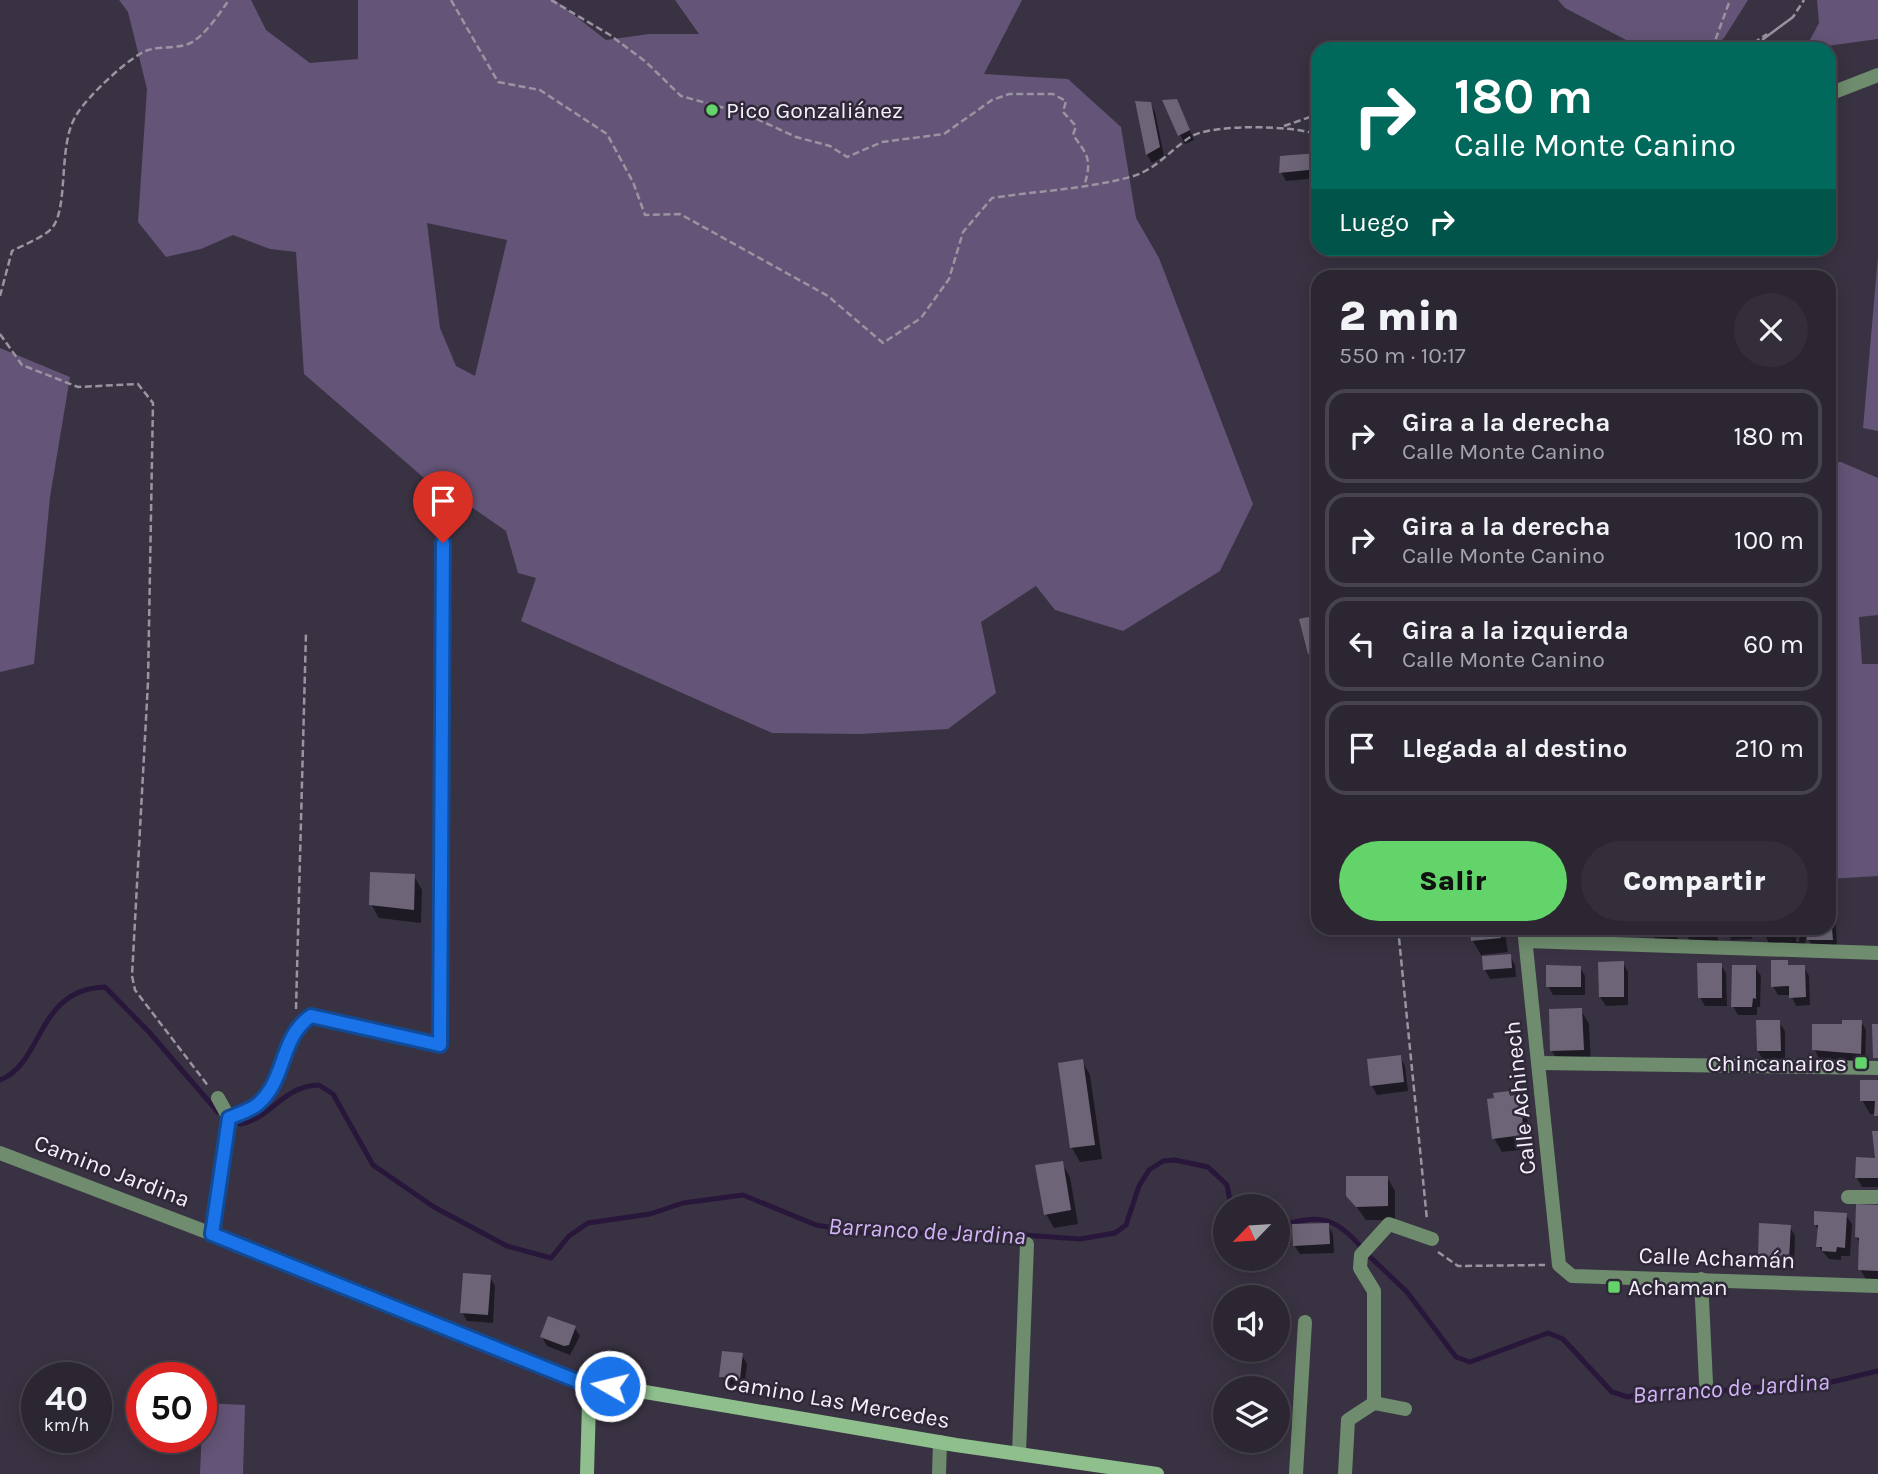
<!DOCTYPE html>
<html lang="es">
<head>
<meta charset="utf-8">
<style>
  :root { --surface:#2b2632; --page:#332e3a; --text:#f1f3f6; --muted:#a6a5ac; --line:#47434d; --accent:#63d469 }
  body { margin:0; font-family:Karla,sans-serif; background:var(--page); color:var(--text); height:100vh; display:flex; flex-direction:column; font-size:26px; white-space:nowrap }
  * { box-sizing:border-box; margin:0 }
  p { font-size:23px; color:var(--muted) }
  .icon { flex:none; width:38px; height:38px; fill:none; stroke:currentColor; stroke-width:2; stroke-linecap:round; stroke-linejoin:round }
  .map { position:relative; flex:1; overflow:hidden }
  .side { position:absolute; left:1311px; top:270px; width:525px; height:665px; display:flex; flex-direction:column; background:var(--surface); border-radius:21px; box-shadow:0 4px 18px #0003,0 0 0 2px var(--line) }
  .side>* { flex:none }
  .hud { position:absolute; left:1311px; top:42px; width:525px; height:214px; border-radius:21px; box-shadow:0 4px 18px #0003,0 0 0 2px var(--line); background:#00695c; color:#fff; overflow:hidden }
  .needle { width:46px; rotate:245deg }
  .controls { position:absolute; left:1213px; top:1194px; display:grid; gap:14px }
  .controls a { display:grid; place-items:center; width:77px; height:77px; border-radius:50%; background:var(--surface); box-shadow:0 4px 18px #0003,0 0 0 2px var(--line); font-size:35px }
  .speed { position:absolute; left:21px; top:1362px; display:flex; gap:14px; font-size:35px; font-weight:700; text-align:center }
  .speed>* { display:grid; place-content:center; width:91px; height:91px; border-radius:50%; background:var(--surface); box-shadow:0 4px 18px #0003,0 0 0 2px var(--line); line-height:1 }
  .speed small { font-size:18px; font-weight:400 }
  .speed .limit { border:10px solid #d22; background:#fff; color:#111 }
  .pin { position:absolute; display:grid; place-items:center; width:60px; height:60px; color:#fff; margin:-72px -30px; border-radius:50% 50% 50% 0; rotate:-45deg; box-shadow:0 0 7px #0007 }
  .pin .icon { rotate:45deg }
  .me { position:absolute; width:77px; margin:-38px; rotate:278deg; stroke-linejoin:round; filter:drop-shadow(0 0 5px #0008) }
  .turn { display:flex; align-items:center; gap:24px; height:147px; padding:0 28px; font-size:32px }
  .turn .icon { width:91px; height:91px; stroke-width:2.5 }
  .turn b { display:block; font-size:49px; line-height:60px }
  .then { display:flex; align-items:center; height:66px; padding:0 28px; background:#0003; gap:14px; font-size:26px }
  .round { display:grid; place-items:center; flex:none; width:74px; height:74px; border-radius:37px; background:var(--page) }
  .summary { display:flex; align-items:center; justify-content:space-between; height:119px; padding:0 28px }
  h1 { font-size:42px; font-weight:800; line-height:52px }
  .action { display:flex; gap:14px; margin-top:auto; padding:14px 28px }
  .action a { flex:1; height:80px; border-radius:42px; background:var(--accent); color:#111; font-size:28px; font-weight:800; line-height:80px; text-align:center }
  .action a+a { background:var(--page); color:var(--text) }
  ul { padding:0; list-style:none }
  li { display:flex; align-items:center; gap:21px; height:94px; margin:0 14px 10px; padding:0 14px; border:4px solid var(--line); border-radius:21px }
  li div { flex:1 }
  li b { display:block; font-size:26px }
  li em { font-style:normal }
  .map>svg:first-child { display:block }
</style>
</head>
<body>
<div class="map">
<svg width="1878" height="1474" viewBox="0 0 1878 1474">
  <rect width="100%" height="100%" fill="#393242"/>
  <g fill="#645477" fill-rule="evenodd">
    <path d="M119 0H251L266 30 310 63 358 59V0H555L606 40 649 34H699L675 0H1022L984 74 1068 79 1121 127 1136 218 1159 258 1253 504 1220 571 1123 631 1055 610 1036 586 981 622 996 693 948 729 860 734 772 733 521 621 536 578 518 573 506 531 457 497 431 484 304 374 296 252 270 249 233 235 201 249 166 257 138 222 147 89 128 12ZM427 223 507 240 475 376 456 366 440 328Z"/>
    <polygon points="1558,0 1748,0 1724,38 1711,49 1633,49 1628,41 1565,8"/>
    <polygon points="1817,0 1878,0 1878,39 1805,49 1819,23"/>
    <polygon points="1878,256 1878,431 1863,428"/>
    <polygon points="0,348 70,377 50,497 34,664 0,672"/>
    <polygon points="1829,461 1841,462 1878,478 1878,615 1859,617 1862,664 1878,664 1878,876 1829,879"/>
    <polygon points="203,1403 245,1405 243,1474 200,1474"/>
  </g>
  <g fill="#0007">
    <polygon points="1137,103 1150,103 1155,112 1164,156 1152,163 1147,155"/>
    <polygon points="1181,110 1194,140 1185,144 1180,135"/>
    <polygon points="1318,154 1318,178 1286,181 1281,172"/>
    <polygon points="1318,617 1318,667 1310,653"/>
    <polygon points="414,876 422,890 421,923 379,918 371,904"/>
    <polygon points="1829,899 1835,908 1837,948 1814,949 1806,935 1805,947 1771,948 1762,928 1797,928 1796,942 1799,942 1800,928 1829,928"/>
    <polygon points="1471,928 1504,928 1508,952 1481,955 1473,941"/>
    <polygon points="1546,928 1597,928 1598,946 1554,948"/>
    <polygon points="1652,928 1677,928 1678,945 1657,945"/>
    <polygon points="1685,928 1717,928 1718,942 1690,943"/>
    <polygon points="1726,928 1752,928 1752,939 1731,940"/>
    <polygon points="1510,956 1515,965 1516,977 1490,979 1485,970"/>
    <polygon points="1787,962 1790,967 1804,967 1809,976 1810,1005 1796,1006 1791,995 1778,995 1773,986"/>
    <polygon points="1623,963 1628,972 1628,1005 1606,1006 1600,997"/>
    <polygon points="1721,965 1726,973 1727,1006 1705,1006 1700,997"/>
    <polygon points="1580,967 1585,976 1585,995 1553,995 1548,986"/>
    <polygon points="1755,967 1761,976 1760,1007 1757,1007 1757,1015 1738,1015 1733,1006"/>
    <polygon points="1581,1010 1589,1024 1591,1064 1560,1065 1552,1051"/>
    <polygon points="1779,1022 1785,1031 1785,1060 1763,1060 1758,1051"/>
    <polygon points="1861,1022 1866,1030 1865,1062 1819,1058 1814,1049"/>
    <polygon points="1400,1057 1405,1066 1408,1091 1377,1095 1372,1086"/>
    <polygon points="1082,1061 1090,1075 1102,1159 1080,1162 1072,1148 1060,1064"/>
    <polygon points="1878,1082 1878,1118 1876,1114 1870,1114 1862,1100"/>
    <polygon points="1508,1092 1511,1098 1516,1097 1524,1111 1529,1124 1529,1149 1502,1152 1494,1138 1496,1099"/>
    <polygon points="1878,1132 1878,1187 1862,1187 1857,1178 1877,1159"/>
    <polygon points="1062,1163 1070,1177 1078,1224 1054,1228 1046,1214"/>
    <polygon points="1387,1177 1395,1191 1395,1220 1366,1220 1348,1195"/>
    <polygon points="1878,1206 1878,1284 1868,1283 1860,1269 1861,1245 1856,1237"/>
    <polygon points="1846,1215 1852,1224 1850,1256 1841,1256 1841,1260 1829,1259 1818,1246 1819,1231 1815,1224"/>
    <polygon points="1328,1225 1333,1234 1334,1253 1300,1254 1294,1245"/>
    <polygon points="1790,1227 1795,1236 1794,1267 1764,1265 1759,1256"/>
    <polygon points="490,1277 495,1286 493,1323 467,1321 462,1312"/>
    <polygon points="574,1327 580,1336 570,1355 547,1346 542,1337"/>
    <polygon points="742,1355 747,1364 744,1387 726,1385 721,1376"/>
  </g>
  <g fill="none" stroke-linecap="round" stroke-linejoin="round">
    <g stroke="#29173b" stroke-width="5">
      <path d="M0 1080C44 1063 36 989 105 987L149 1032 218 1112"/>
      <path d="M240 1124C271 1119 282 1086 319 1085L333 1094 373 1165 434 1207 507 1246 551 1258 569 1236 588 1223 650 1214 683 1203 743 1195 816 1225 865 1233H993L1080 1239 1115 1233 1126 1225 1139 1186 1149 1170 1163 1161 1175 1160 1208 1167 1227 1185 1231 1206"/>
      <path d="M1278 1227C1317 1214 1334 1215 1361 1247"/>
      <polyline points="1367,1254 1407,1292 1456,1357 1470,1362 1548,1333 1563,1339 1612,1392 1628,1397 1655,1389 1686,1394 1781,1385 1815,1386 1878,1371"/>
    </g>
  </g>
  <g fill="#6d6577">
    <polygon points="1177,99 1190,130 1178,136 1162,100"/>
    <polygon points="1135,101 1151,102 1160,147 1146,155"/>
    <polygon points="1318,153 1318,169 1279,173 1280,156"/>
    <polygon points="1318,615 1318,652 1308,654 1299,619"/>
    <polygon points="370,872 415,874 414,910 369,905"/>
    <polygon points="1829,893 1833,940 1807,940 1806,928 1829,928"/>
    <polygon points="1470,928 1499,928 1501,938 1471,941"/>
    <polygon points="1544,928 1590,928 1591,933 1544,934"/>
    <polygon points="1650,928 1673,928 1673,936 1650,937"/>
    <polygon points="1683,928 1713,928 1714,933 1683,935"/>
    <polygon points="1761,928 1800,928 1800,931 1798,934 1761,935"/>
    <polygon points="1511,954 1512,968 1483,970 1482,956"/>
    <polygon points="1771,960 1788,960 1788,965 1805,965 1806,997 1789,998 1789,986 1771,987"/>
    <polygon points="1624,961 1624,997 1599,997 1598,962"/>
    <polygon points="1697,963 1722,963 1722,998 1698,998"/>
    <polygon points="1546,965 1581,966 1581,987 1546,987"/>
    <polygon points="1732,965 1756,965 1756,999 1753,998 1752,1007 1731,1007"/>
    <polygon points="1582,1008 1584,1050 1550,1051 1549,1009"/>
    <polygon points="1756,1020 1780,1020 1781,1051 1757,1051"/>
    <polygon points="1842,1020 1862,1020 1861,1054 1812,1050 1812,1024 1842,1024"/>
    <polygon points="1872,1024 1878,1024 1878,1058 1873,1058"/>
    <polygon points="1401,1055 1404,1082 1370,1086 1367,1059"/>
    <polygon points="1083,1059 1095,1145 1070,1148 1058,1063"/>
    <polygon points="1860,1080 1878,1080 1878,1116 1874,1116 1875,1101 1860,1101"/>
    <polygon points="1509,1091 1510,1096 1517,1095 1519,1108 1522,1108 1523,1135 1492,1139 1487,1099 1494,1098 1493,1093"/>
    <polygon points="1872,1131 1878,1131 1878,1178 1855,1178 1856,1157 1875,1158"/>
    <polygon points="1063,1161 1071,1210 1044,1215 1035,1165"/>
    <polygon points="1346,1176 1388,1176 1388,1206 1356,1207 1346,1196"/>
    <polygon points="1856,1204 1878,1205 1878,1271 1858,1270 1859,1238 1855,1237"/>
    <polygon points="1814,1211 1847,1213 1845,1248 1837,1247 1836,1252 1822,1251 1822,1247 1816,1247 1818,1225 1814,1225"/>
    <polygon points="1329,1223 1330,1244 1293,1246 1292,1224"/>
    <polygon points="1759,1223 1791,1225 1789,1258 1758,1257"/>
    <polygon points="463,1273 491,1275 488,1315 460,1313"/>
    <polygon points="548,1316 576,1326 569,1345 564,1346 540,1337"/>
    <polygon points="722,1351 743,1353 740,1379 719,1377"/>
  </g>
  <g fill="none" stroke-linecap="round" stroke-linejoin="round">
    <g stroke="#9a94a1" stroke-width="2.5" stroke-dasharray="7 3.5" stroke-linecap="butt">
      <path d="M451 0 498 82 540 90 607 134 633 182 645 215 680 214 828 296 883 343 921 318 949 279 963 232 992 198C1037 191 1086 189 1130 177 1155 171 1171 149 1192 136 1213 124 1295 125 1318 135"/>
      <path d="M551 0 610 35 646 62 681 96 746 114 796 137 830 146 847 157 882 142 944 134 992 100 1009 94H1053L1066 101 1063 112 1076 126 1073 135C1087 154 1092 159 1085 183"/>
      <polyline points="1793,17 1762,40 1793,17 1804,0"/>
      <polyline points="1712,49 1730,0"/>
      <polyline points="1745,49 1767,34"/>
      <polyline points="1284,126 1310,117 1318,118"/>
      <path d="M0 296 12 251C23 245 39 239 49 231 71 213 56 145 77 114 87 97 130 56 148 50 162 46 183 49 194 41 209 30 219 14 229 0"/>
      <polyline points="0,334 22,365 78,387 138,384 153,403 148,682 132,976 135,990 209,1087"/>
      <polyline points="1398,928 1427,1220"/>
      <polyline points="296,1009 306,632"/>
      <polyline points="1438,1252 1458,1266 1545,1265"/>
    </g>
    <g stroke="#6f8d6e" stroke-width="14">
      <polyline points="1829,94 1878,75"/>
      <polyline points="1524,928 1559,1265 1572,1276 1878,1286"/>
      <polyline points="1526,941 1878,953"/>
      <polyline points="1540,1063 1878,1068"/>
      <path d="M229 1118C238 1114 251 1110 258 1104 287 1079 278 1038 311 1016L440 1045 443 543"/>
      <polyline points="0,1153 212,1234 597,1389"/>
      <polyline points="1848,1197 1878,1197"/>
      <polyline points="212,1234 229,1118 218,1098"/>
      <polyline points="1701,1279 1706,1383"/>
      <polyline points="1374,1403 1374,1291 1360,1268 1361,1255 1389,1224 1432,1239"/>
      <polyline points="1019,1453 1027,1244"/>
      <polyline points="939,1474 940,1442"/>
      <polyline points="1296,1474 1305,1322"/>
      <polyline points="1345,1474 1348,1420 1374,1403 1405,1409"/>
    </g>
    <polyline stroke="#8ebf8d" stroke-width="14" points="587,1474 589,1403 597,1389 610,1386 956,1445 1157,1474"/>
  </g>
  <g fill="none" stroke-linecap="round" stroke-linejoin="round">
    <g stroke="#114b97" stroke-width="18">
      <path id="route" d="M443 543 440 1045 311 1016C279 1038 287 1079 258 1104 251 1110 238 1114 229 1118L212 1234 597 1389 610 1386"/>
    </g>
    <use href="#route" stroke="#1a73e8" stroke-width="12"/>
  </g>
  <g fill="#63d469" stroke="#2f2838" stroke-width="2.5">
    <circle cx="712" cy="110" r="7"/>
    <rect x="1854" y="1056" width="14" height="14" rx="3.5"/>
    <rect x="1607" y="1280" width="14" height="14" rx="3.5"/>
  </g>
  <g text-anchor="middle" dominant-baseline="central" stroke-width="5" stroke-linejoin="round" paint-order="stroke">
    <g font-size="23" fill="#f5f0fb" stroke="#2f2838" text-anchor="start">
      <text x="726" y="110">Pico Gonzaliánez</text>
      <text x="1847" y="1063" text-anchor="end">Chincanairos</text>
      <text x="1628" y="1287">Achaman</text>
    </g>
    <g font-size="23" fill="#f5f0fb" stroke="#2f2838">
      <text transform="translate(1520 1098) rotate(-96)">Calle Achinech</text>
      <text transform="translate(112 1171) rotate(21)">Camino Jardina</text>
      <text transform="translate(1717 1258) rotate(2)">Calle Achamán</text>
      <text transform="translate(837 1401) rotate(10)">Camino Las Mercedes</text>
    </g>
    <g font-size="24" font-style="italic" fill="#d3b4f7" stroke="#2f2838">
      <text transform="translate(927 1231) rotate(3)">Barranco de Jardina</text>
      <text transform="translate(1731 1388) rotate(-4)">Barranco de Jardina</text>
    </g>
  </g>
</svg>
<div class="controls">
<a><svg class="needle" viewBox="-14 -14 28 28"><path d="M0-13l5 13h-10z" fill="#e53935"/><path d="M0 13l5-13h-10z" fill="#a6a5ac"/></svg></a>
<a><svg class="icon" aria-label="sound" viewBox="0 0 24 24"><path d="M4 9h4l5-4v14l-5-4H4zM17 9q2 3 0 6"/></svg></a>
<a><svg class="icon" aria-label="layers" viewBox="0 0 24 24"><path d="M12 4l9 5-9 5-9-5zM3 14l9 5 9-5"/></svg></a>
</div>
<div class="speed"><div>40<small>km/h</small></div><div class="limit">50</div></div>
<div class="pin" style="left:443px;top:543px;background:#d93025"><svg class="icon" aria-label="arrive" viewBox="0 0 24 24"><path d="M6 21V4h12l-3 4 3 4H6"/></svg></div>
<svg class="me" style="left:610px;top:1386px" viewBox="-20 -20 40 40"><circle r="17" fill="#1a73e8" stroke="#fff" stroke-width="3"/><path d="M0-11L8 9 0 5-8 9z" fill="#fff"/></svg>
<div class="hud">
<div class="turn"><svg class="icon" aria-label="right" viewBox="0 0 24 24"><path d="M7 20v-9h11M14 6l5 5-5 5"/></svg><div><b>180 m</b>Calle Monte Canino</div></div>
<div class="then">Luego<svg class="icon" aria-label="right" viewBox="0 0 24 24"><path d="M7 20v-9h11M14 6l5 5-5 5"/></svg></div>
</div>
<section class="side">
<div class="summary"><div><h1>2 min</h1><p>550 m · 10:17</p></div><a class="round"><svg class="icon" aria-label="close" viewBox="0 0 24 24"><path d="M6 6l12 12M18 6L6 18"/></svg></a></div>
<ul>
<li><svg class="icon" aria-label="right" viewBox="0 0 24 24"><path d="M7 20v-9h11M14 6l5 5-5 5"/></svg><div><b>Gira a la derecha</b><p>Calle Monte Canino</p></div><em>180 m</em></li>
<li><svg class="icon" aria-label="right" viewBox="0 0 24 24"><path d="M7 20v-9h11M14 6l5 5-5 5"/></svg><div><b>Gira a la derecha</b><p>Calle Monte Canino</p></div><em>100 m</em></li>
<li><svg class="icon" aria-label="left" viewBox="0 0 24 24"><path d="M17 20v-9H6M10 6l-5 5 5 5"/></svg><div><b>Gira a la izquierda</b><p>Calle Monte Canino</p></div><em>60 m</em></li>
<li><svg class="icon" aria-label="arrive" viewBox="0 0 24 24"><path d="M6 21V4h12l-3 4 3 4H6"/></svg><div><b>Llegada al destino</b></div><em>210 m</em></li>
</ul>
<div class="action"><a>Salir</a><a>Compartir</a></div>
</section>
</div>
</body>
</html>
